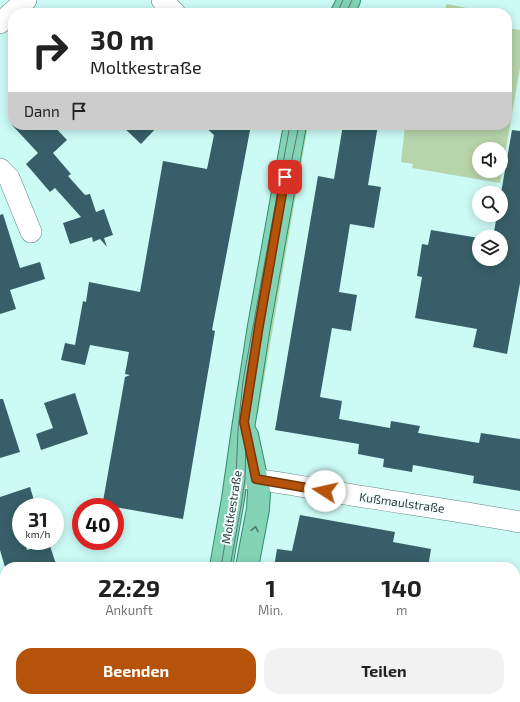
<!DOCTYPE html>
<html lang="de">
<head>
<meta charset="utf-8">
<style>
  :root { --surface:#fff; --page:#f2f2f2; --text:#222; --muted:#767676; --accent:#b45309 }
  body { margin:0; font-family:"Exo 2",sans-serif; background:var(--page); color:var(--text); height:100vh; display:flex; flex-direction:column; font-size:15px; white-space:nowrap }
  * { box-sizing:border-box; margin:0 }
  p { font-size:13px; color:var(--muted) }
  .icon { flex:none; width:22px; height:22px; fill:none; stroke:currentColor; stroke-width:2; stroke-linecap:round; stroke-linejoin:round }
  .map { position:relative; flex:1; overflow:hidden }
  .side { position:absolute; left:0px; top:562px; width:520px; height:140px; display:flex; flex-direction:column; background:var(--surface); border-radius:16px 16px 0 0; box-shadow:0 2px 10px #0003 }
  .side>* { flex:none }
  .top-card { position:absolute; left:8px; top:8px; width:504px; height:122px; border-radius:16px; box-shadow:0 2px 10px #0003; background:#fff; color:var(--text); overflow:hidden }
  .buttons { position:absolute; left:472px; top:142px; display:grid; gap:8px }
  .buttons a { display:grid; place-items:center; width:36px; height:36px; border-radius:50%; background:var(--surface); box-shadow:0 2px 10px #0003; font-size:20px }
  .speed { position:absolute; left:12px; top:498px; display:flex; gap:8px; font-size:20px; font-weight:700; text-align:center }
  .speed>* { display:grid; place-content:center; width:52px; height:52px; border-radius:50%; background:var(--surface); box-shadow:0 2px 10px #0003; line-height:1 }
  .speed small { font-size:10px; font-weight:400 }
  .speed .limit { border:6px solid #d22; background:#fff; color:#111 }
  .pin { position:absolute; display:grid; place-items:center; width:34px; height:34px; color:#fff; margin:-17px; border-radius:8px; box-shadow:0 2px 6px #0006 }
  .me { position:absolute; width:44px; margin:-22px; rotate:280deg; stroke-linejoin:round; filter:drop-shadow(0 0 3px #0008) }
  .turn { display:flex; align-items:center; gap:14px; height:84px; padding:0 16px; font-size:18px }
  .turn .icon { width:52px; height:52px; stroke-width:2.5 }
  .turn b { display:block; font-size:28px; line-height:34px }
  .then { display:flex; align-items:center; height:38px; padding:0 16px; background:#0003; gap:8px; font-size:15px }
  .eta { display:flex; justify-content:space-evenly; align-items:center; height:68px; text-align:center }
  .eta b { font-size:24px; font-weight:700; line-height:28px }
  .action { display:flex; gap:8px; margin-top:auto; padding:8px 16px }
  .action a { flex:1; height:46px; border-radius:16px; background:var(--accent); color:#fff; font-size:16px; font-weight:700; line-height:46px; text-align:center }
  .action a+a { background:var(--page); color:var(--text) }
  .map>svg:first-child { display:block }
</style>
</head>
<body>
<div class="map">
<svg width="520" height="702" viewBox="0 0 520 702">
  <rect width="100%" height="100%" fill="#ccfaf5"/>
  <g fill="#b7d5aa" fill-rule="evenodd">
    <polygon points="447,4 492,13 443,13"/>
    <path d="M507 28 520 30V68L500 183 412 168 413 164 401 162 405 125H507ZM479 149H501V171H479Z"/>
    <polygon points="304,125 308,125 258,414 256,414 257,401"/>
  </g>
  <g fill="#385f69">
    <polygon points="12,125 53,125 67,140 53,153 71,174 68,176 85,195 90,194 96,212 104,209 113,235 104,238 107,247 100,239 93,242 92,237 70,244 63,223 81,217 55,188 50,192 26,164 38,153"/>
    <polygon points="121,125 159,125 141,144"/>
    <polygon points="203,125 251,125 212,330 215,331 183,519 115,507 102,507 125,377 130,375 125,374 129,352 90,345 85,365 61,360 65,343 75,345 83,301 86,302 89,282 140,292 163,161 207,169 214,135"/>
    <polygon points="343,125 378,125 368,185 381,187 374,228 350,224 339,292 357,295 351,331 332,328 320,397 342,401 339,419 390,428 391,421 420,426 418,433 479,443 481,433 520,439 520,491 473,483 474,476 413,465 412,472 383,467 384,459 358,454 359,444 275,430 318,176 334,179"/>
    <polygon points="512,130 520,131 520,283 507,354 473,347 477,329 415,318 422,277 417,276 422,244 428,245 431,230 479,238 479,259 501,259 501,237 493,237 497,215 501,215 501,193"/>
    <polygon points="3,214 20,268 40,262 45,279 10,290 16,309 0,314 0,215"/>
    <polygon points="75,393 88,434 41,450 36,434 53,428 44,403"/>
    <polygon points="0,399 3,399 20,452 0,458"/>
    <polygon points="30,487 36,507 21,507 21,541 24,541 27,550 49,543 57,567 5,567 0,550 0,497"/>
    <polygon points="300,515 395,532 393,542 431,549 428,567 274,567 277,549 292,551"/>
  </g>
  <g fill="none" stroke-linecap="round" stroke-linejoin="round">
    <g stroke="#5d8784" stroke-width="22">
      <g id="minor">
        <polyline points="162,0 175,13"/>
        <polyline points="0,23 26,0"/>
        <polyline points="0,169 9,178 31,232"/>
        <path d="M240 478C274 480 307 488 340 493 400 503 460 511 520 522"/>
        <polyline points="0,645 5,661"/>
        <polyline points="16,697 18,702"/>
        <polyline points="46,702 62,697"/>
      </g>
    </g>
    <g stroke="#2f8d6c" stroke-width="24">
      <g id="major">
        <polyline points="342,13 349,0"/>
        <polyline points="247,435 259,491 258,509 247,567"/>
        <polyline points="221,567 233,499 244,422 259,326 295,125"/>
        <polyline points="212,702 214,697"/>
      </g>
    </g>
    <use href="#minor" stroke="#fff" stroke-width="21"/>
    <use href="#major" stroke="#83d4b6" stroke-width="22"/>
    <g stroke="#5d7876" stroke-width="1">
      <polyline points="337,13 343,0"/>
      <polyline points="346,13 352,0"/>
      <polyline points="221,567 236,478 238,430 243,381 290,125"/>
      <polyline points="230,567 241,506 245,479 246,439 249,401 292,159 299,125"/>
      <polyline points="195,702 197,697"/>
      <polyline points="204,702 206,697"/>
    </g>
  </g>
  <defs><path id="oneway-chevron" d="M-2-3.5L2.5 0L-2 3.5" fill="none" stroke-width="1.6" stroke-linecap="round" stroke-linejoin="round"/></defs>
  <use stroke="#4f7a6d" href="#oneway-chevron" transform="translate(255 529) rotate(-79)"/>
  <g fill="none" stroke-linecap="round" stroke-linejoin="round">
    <g stroke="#753606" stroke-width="10">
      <polyline id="route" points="285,177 259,326 244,422 256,479 325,491"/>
    </g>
    <use href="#route" stroke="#b45309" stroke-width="7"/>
  </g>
  <g text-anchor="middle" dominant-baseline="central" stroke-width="4" stroke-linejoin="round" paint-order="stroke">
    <g font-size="12" fill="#2c3e3d" stroke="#f5fefd">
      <text transform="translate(402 502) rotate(8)">Kußmaulstraße</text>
      <text transform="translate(231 507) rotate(-81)">Moltkestraße</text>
    </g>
  </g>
</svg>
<div class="buttons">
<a><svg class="icon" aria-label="sound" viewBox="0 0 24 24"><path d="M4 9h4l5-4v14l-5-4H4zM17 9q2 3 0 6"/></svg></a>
<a><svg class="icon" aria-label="search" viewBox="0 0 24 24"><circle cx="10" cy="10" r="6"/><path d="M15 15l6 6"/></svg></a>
<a><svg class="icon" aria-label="layers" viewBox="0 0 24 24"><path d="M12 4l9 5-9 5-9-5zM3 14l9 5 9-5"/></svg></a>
</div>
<div class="speed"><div>31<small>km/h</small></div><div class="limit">40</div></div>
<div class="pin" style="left:285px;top:177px;background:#d93025"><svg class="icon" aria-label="arrive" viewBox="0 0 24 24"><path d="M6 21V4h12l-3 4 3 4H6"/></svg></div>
<svg class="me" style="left:325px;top:491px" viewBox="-20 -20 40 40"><circle r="19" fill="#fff"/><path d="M0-13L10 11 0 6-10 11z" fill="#b45309"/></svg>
<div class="top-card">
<div class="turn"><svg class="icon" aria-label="right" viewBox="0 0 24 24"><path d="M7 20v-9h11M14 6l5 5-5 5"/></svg><div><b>30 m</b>Moltkestraße</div></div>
<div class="then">Dann<svg class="icon" aria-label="arrive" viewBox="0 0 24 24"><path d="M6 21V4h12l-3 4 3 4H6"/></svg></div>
</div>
<section class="side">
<div class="eta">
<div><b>22:29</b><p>Ankunft</p></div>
<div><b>1</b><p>Min.</p></div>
<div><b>140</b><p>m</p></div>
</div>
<div class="action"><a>Beenden</a><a>Teilen</a></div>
</section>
</div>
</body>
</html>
